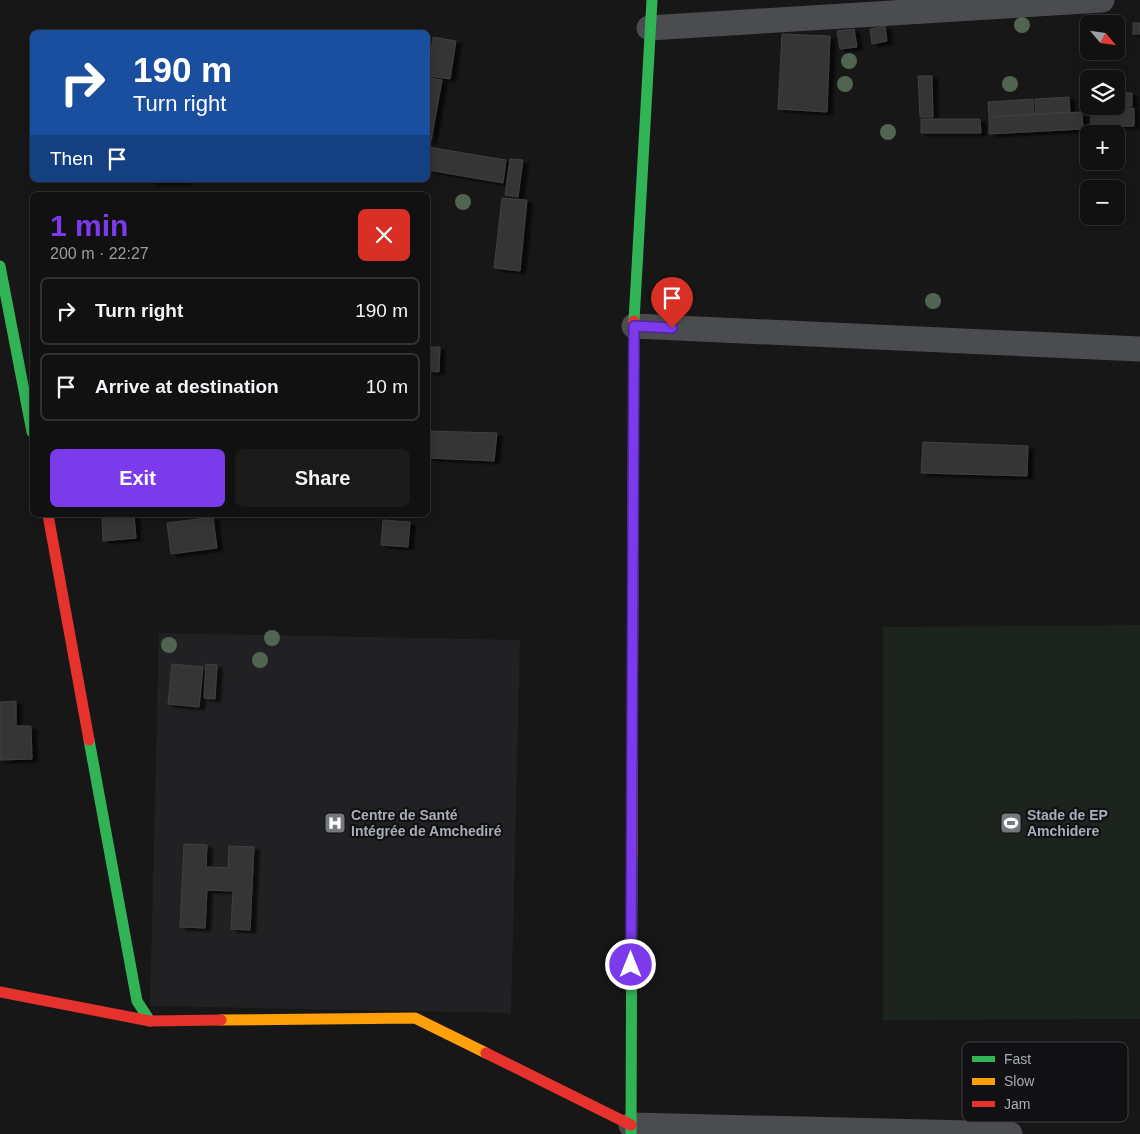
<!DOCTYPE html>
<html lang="en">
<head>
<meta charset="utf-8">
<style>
  :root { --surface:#111; --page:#1a1a1a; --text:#f1f3f6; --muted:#9c9d9f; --line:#303131; --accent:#7c3aed }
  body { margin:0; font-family:Arial,sans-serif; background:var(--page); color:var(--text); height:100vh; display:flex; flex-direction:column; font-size:19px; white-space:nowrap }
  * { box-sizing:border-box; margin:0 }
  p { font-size:16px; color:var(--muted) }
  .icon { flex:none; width:28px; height:28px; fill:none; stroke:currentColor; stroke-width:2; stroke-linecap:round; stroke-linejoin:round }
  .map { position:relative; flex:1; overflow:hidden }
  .drawer { position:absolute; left:30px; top:192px; width:400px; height:325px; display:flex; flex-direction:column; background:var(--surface); border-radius:8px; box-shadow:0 2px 12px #0003,0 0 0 1px var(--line) }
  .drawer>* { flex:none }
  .banner { position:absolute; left:30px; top:30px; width:400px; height:152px; border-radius:8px; box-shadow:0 2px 12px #0003,0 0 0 1px var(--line); background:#1a4fa0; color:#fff; overflow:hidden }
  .needle { width:32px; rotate:119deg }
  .buttons { position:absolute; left:1080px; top:15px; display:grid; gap:10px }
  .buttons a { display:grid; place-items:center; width:45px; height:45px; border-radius:8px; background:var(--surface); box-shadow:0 2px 12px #0003,0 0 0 1px var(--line); font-size:25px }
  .pin { position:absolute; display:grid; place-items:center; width:42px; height:42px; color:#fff; margin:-51px -21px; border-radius:50% 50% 50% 0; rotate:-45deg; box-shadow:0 0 5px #0007 }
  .pin .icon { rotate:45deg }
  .me { position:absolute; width:55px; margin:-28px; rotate:0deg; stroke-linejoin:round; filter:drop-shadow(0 0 4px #0008) }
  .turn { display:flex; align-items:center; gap:18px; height:105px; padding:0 20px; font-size:22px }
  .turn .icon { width:65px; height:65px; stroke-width:2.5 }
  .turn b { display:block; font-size:35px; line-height:42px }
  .then { display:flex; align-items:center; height:48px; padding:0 20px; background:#0003; gap:10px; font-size:19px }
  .round { display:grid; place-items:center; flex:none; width:52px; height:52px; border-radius:8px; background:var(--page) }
  .summary { display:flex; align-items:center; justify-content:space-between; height:85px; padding:0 20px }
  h1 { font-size:30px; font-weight:700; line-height:38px; color:var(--accent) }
  .cta { display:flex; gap:10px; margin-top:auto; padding:10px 20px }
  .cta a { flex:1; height:58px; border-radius:8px; background:var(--accent); color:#fff; font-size:20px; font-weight:700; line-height:58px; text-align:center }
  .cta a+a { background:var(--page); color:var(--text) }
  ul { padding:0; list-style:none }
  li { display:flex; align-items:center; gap:15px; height:68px; margin:0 10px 8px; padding:0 10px; border:2px solid var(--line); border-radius:8px }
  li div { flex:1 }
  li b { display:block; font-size:19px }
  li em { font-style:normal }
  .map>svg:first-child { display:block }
</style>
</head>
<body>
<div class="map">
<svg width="1140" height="1134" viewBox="0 0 1140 1134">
  <defs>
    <filter id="shadow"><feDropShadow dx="5.5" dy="3" stdDeviation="1" flood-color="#0009"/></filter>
  </defs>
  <rect width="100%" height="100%" fill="#171717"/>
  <polygon fill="#212123" points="159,633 520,640 511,1013 150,1006"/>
  <polygon fill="#1d241e" points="1140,625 1140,1019 883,1020 883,627"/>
  <g fill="#353536" stroke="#3f4043" filter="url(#shadow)">
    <rect x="1133" y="23" width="7" height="11"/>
    <polygon points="885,26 887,41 872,44 870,29"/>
    <polygon points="854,29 857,47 840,49 837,31"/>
    <polygon points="782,34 830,36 827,112 778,109"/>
    <polygon points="433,37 456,41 450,79 428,76"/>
    <polygon points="918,76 932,76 933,117 920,117"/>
    <polygon points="428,78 442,80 431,141 428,141"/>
    <polygon points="1120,93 1132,93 1132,106 1120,107"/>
    <polygon points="1069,97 1070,112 1036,114 1035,99"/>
    <polygon points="1033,99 1034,114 989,117 988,102"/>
    <polygon points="1134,108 1134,126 1091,127 1091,109"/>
    <polygon points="1082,112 1083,129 989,134 989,117"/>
    <polygon points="921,119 980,119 981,133 921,133"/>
    <polygon points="428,147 506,160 503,183 428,170"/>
    <polygon points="510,159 523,160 518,197 505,195"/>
    <rect x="150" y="180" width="35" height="2"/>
    <polygon points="502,198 527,200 520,271 494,268"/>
    <polygon points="428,347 440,347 439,372 428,371"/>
    <polygon points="428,431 497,433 494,461 428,458"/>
    <polygon points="923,442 1028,446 1027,476 921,473"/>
    <polygon points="102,515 134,515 136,538 103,541"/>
    <polygon points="213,517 217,548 171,554 167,523"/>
    <polygon points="383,520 410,522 408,547 381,545"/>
    <polygon points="172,664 203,667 199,707 168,704"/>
    <polygon points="206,664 217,665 215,699 204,698"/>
    <polygon points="16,701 16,726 31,726 32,759 0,760 0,702"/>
    <polygon points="184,844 207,845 206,867 228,868 229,846 254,847 250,930 231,929 233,891 207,890 205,928 180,927"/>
  </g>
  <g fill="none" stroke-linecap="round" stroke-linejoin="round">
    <g stroke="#4b4c50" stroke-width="25">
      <polyline points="649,28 1102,0"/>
      <polyline points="634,326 1140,349"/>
      <polyline points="631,1125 1010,1134"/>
    </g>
    <g stroke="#30b455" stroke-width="11">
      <polyline points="0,266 32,432"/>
      <polyline points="634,321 652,0"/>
      <polyline points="89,740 137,1001 150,1021"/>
      <polyline points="631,1134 632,856"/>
    </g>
    <g stroke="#ff9f0a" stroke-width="11">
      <polyline points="632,856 633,504"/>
      <polyline points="221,1020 415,1018 486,1053"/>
    </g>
    <g stroke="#e5322d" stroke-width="11">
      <polyline points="633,504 634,321"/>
      <polyline points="48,515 89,740"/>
      <polyline points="0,992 150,1021 221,1020"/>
      <polyline points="486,1053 631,1125"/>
    </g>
  </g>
  <g fill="#506451">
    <circle cx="1022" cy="25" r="8"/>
    <circle cx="849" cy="61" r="8"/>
    <circle cx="845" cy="84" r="8"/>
    <circle cx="1010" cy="84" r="8"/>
    <circle cx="888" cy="132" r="8"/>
    <circle cx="463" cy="202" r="8"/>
    <circle cx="933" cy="301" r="8"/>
    <circle cx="272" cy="638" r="8"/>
    <circle cx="169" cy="645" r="8"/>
    <circle cx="260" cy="660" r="8"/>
  </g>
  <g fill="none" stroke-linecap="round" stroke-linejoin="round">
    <g stroke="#51269a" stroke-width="12">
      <polyline id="route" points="631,965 634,326 672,328"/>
    </g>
    <use href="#route" stroke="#7c3aed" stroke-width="9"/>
  </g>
  <defs>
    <g id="hospital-square" transform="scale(1.125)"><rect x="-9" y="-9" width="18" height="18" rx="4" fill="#757880" stroke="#111113"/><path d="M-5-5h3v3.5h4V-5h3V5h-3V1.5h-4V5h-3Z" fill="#fff"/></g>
    <g id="stadium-square" transform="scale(1.125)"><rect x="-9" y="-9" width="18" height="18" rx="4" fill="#757880" stroke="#111113"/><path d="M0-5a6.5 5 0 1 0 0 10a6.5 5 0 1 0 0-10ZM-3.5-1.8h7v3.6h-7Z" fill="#fff"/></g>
  </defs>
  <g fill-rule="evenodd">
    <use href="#hospital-square" x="335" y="823"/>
    <use href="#stadium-square" x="1011" y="823"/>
  </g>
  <g text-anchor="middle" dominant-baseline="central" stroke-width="4.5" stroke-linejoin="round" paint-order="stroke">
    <g font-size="14" font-weight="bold" fill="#a8adb8" stroke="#111113" text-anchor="start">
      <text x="351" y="815">Centre de Santé<tspan x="351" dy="16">Intégrée de Amchediré</tspan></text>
      <text x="1027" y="815">Stade de EP<tspan x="1027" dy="16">Amchidere</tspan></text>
    </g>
  </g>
  <rect x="962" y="1042" width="166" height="80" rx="8" fill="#111113" stroke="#3e4045" stroke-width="1"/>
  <rect x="972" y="1056" width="23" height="6" fill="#30b455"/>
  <rect x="972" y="1078" width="23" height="7" fill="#ff9f0a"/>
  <rect x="972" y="1101" width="23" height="6" fill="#e5322d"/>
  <g font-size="14" fill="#a8adb8">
    <text x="1004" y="1064">Fast</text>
    <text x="1004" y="1086">Slow</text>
    <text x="1004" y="1109">Jam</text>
  </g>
</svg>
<div class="buttons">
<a><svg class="needle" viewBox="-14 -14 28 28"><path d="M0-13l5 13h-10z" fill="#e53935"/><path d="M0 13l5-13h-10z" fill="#9c9d9f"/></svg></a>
<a><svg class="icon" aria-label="layers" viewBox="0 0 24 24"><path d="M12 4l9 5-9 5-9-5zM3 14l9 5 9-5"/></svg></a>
<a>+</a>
<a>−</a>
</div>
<div class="pin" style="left:672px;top:328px;background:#d93025"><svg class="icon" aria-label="arrive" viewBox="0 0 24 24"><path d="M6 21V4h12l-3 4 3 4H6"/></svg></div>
<svg class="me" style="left:631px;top:965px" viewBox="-20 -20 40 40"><circle r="17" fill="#7c3aed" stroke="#fff" stroke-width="3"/><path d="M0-11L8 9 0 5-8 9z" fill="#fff"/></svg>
<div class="banner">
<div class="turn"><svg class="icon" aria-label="right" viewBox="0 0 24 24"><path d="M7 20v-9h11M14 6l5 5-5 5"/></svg><div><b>190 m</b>Turn right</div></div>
<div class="then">Then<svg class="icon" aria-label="arrive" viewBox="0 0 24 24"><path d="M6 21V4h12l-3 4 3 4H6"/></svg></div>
</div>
<section class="drawer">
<div class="summary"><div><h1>1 min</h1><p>200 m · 22:27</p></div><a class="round" style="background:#d93025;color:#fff"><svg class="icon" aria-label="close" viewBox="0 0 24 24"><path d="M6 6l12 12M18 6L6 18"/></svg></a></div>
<ul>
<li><svg class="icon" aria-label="right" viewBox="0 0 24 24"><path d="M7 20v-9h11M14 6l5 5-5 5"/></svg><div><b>Turn right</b></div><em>190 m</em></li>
<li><svg class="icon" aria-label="arrive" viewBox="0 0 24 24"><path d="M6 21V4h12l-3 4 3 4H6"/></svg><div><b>Arrive at destination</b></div><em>10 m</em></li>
</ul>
<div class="cta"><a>Exit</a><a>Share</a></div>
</section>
</div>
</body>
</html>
